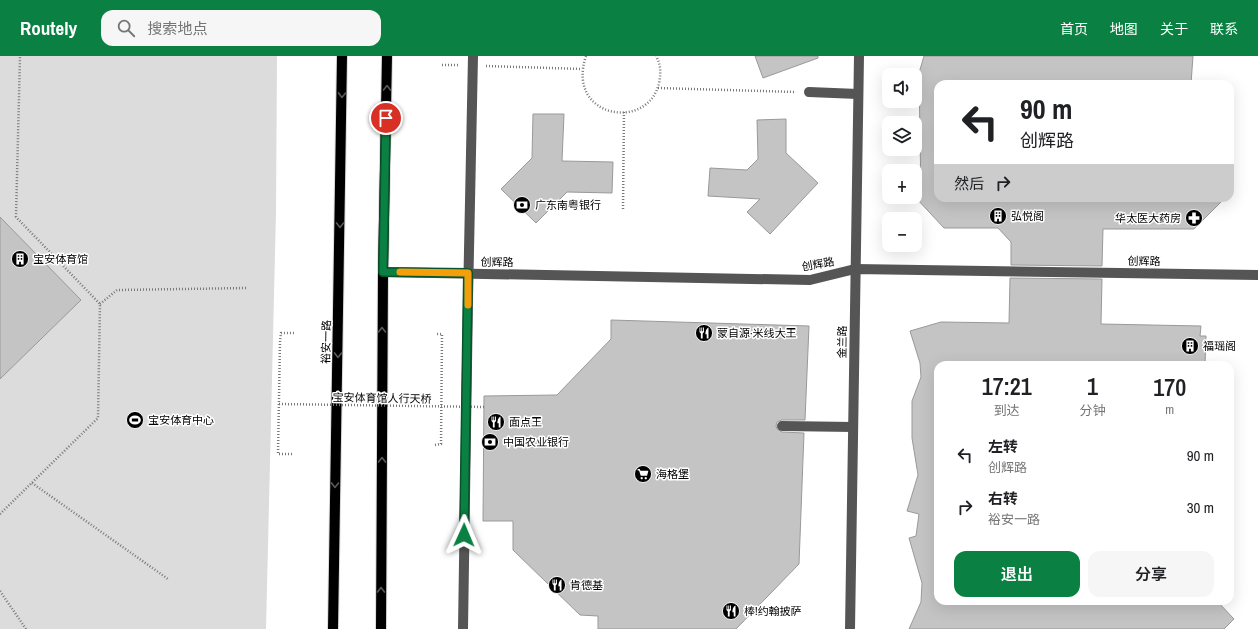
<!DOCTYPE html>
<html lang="zh">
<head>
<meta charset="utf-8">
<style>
  :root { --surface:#fff; --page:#f6f6f6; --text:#202124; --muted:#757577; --accent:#0b8043 }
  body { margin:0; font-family:"Archivo Narrow","Noto Sans SC",sans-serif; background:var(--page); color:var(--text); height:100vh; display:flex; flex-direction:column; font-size:15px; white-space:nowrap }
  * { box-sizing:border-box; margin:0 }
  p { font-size:13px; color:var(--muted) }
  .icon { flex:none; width:22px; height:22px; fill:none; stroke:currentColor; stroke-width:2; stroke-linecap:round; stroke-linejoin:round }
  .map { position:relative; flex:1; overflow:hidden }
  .side { position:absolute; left:934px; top:305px; width:300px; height:244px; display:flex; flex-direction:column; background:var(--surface); border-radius:12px; box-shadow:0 4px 16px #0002 }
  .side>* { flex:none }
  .hud { position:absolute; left:934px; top:24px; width:300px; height:122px; border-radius:12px; box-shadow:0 4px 16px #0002; background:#fff; color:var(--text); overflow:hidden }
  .buttons { position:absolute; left:882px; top:12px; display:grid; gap:8px }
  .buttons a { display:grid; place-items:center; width:40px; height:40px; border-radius:8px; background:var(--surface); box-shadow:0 4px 16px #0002; font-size:20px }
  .pin { position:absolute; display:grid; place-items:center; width:34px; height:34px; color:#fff; margin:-17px; border:2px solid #fff; border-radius:50%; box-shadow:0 1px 4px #0007 }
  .me { position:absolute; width:44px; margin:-22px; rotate:1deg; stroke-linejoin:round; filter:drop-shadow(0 0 3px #0008) }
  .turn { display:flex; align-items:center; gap:14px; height:84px; padding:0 20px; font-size:18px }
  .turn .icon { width:52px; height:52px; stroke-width:2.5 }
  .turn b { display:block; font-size:28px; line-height:34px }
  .then { display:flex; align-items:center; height:38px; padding:0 20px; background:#0003; gap:8px; font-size:15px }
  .eta { display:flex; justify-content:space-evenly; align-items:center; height:68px; text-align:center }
  .eta b { font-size:24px; font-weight:600; line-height:28px }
  .primary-button { display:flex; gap:8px; margin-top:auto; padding:8px 20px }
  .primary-button a { flex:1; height:46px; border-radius:12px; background:var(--accent); color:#fff; font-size:16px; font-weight:600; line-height:46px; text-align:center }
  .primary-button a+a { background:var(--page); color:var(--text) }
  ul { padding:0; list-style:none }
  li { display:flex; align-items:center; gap:12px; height:52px; padding:0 20px }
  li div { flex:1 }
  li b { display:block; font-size:15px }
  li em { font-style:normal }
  header { display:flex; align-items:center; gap:24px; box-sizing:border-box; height:56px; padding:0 20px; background:var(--accent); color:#fff }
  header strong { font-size:19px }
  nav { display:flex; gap:22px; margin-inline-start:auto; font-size:14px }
  .search { width:280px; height:36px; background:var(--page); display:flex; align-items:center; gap:10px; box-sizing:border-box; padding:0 14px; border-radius:12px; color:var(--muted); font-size:15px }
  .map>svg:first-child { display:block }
</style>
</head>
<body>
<header>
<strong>Routely</strong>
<div class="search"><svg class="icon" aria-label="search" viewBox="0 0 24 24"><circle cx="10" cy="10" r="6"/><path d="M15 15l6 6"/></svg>搜索地点</div>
<nav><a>首页</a><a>地图</a><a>关于</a><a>联系</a></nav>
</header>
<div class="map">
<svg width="1258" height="573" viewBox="0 0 1258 573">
  <rect width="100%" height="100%" fill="#fff"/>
  <polygon fill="#dcdcdc" points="0,0 277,0 276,156 266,573 0,573"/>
  <g fill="#c4c4c4" stroke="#999">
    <polygon points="755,0 818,0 818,2 763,22"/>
    <polygon points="924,0 1193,0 1191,28 938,28 938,142 1225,142 1194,173 1103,173 1102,210 1011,209 1011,186 998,172 944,172 916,142 921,142 919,17"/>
    <polygon points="533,58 564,58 562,105 613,106 612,137 567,136 536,167 501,133 532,102"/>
    <polygon points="786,63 786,97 818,127 770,178 747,156 760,143 708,140 710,112 747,114 758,103 757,64"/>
    <polygon points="0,161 81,244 0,323"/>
    <polygon points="1010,222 1102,223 1101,268 1201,270 1200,280 1206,280 1205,309 938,309 938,545 1217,545 1234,563 1224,573 909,573 921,546 922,527 909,482 916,480 919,458 907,455 918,419 912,382 912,345 921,321 920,307 910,275 941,266 1009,267"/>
    <polygon points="611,264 809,270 805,364 782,364 777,366 776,370 777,373 782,376 804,377 799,508 736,573 598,573 598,560 580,559 513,494 513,465 483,465 484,340 557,339 611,283"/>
  </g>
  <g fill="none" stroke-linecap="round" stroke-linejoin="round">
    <g stroke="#dbdbdb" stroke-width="12">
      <g id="major">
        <polyline points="333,573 342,0"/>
        <polyline points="381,573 383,216 387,0"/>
      </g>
    </g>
    <g stroke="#777" stroke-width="2.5" stroke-dasharray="1 2" stroke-linecap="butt">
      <path d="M586 0C565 62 648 76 659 27 661 17 661 9 656 0"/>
      <polyline points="442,9 459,9"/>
      <polyline points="486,10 582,13"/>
      <polyline points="658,32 796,36"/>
      <polyline points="623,153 624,56"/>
      <polyline points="100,248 117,234 248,232"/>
      <polyline points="435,389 441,388 442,278 436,278"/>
      <polyline points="292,398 278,398 280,285 281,277 295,277"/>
      <polyline points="32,427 168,523"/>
      <polyline points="0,458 98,362 100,248 16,161 20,0"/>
      <polyline points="0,535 26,573"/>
    </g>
    <g stroke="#555" stroke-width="10">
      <polyline points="809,36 858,38"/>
      <polyline points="383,216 810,224 855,213 1258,219"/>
      <polyline points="782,370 853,371"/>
      <polyline points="463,573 468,243 473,0"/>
      <polyline points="850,573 859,0"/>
    </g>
    <use href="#major" stroke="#000" stroke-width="10"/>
    <polyline stroke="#777" stroke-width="2.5" stroke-dasharray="1 2" stroke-linecap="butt" points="279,348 484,351"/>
  </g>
  <defs><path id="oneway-chevron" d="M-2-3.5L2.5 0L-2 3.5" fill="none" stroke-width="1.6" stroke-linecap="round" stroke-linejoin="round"/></defs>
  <g stroke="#595959">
    <use href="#oneway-chevron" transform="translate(387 32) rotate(-89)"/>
    <use href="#oneway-chevron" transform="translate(342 39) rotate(91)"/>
    <use href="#oneway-chevron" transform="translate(340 169) rotate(91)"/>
    <use href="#oneway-chevron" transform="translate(382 274) rotate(-90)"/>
    <use href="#oneway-chevron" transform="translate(338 299) rotate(91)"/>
    <use href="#oneway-chevron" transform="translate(382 404) rotate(-90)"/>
    <use href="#oneway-chevron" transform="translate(335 429) rotate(91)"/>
    <use href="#oneway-chevron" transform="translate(381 534) rotate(-90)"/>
  </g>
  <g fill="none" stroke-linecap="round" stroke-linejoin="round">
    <g stroke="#07532c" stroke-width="10">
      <polyline id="route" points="386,62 383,216 468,217 464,479"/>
    </g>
    <use href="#route" stroke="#0b8043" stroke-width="7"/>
    <polyline stroke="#f59e0b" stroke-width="7" points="400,216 468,217 468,249"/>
  </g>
  <defs>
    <g id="bank-disc" transform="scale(0.9)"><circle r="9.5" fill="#000" stroke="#fff"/><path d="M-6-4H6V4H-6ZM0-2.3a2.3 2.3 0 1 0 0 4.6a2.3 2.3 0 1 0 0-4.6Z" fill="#fff"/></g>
    <g id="building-disc" transform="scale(0.9)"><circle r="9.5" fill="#000" stroke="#fff"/><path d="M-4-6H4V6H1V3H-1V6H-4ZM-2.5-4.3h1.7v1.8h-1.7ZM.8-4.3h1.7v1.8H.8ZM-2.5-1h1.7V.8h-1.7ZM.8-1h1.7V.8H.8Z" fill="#fff"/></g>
    <g id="pharmacy-disc" transform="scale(0.9)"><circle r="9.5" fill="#000" stroke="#fff"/><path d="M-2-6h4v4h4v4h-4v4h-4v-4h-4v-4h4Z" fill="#fff"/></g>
    <g id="restaurant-disc" transform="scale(0.9)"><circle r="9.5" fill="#000" stroke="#fff"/><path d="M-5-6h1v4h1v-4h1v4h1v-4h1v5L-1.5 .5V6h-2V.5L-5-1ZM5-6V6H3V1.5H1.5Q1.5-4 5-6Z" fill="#fff"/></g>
    <g id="stadium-disc" transform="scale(0.9)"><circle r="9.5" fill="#000" stroke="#fff"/><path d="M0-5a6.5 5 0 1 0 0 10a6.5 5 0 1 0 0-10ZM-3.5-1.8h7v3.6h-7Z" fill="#fff"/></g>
    <g id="supermarket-disc" transform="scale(0.9)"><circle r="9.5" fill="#000" stroke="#fff"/><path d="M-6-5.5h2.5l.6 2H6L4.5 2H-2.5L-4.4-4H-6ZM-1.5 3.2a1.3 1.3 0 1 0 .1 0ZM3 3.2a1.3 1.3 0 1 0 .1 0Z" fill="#fff"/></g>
  </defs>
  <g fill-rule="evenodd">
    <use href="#bank-disc" x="522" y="149"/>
    <use href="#building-disc" x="998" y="160"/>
    <use href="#pharmacy-disc" x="1194" y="162"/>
    <use href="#building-disc" x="20" y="203"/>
    <use href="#restaurant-disc" x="704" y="277"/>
    <use href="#building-disc" x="1190" y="290"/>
    <use href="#stadium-disc" x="135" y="364"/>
    <use href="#restaurant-disc" x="496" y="366"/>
    <use href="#bank-disc" x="490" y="386"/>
    <use href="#supermarket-disc" x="643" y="418"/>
    <use href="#restaurant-disc" x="557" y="529"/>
    <use href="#restaurant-disc" x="731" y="555"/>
  </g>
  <g text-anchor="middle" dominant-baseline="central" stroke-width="3" stroke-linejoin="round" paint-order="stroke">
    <g font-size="11" fill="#000" stroke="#fff" text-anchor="start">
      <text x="535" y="149">广东南粤银行</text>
      <text x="1011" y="160">弘悦阁</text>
      <text x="1181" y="162" text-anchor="end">华太医大药房</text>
      <text x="33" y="203">宝安体育馆</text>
      <text x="717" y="277">蒙自源·米线大王</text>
      <text x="1203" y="290">福瑶阁</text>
      <text x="148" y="364">宝安体育中心</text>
      <text x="509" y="366">面点王</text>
      <text x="503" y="386">中国农业银行</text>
      <text x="656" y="418">海格堡</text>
      <text x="570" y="529">肯德基</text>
      <text x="744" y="555">棒!约翰披萨</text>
    </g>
    <g font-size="11" fill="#000" stroke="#fff">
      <text transform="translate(1144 205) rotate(1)">创辉路</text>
      <text transform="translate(497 206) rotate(1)">创辉路</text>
      <text transform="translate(818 208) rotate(-10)">创辉路</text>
      <text transform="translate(326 286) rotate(-89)">裕安一路</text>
      <text transform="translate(842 286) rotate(-89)">金兰路</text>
      <text transform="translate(382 342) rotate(1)">宝安体育馆人行天桥</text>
    </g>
  </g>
</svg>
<div class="buttons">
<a><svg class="icon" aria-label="sound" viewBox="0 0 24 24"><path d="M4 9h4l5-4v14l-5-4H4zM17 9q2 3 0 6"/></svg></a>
<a><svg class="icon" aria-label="layers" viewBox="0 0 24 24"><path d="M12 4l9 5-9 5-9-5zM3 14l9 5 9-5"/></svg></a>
<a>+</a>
<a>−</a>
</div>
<div class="pin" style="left:386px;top:62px;background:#d93025"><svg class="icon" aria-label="arrive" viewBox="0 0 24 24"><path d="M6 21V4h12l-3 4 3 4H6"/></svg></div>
<svg class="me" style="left:464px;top:479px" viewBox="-20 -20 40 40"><path d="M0-17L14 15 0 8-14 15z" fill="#0b8043" stroke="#fff" stroke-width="4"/></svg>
<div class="hud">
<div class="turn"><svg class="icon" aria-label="left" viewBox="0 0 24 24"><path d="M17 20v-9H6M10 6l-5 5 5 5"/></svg><div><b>90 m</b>创辉路</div></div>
<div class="then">然后<svg class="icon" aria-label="right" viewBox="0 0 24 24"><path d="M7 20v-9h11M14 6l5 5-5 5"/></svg></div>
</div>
<section class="side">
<div class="eta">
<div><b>17:21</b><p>到达</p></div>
<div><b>1</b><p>分钟</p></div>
<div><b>170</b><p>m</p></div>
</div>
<ul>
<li><svg class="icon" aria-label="left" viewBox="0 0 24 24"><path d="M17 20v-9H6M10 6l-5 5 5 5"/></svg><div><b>左转</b><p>创辉路</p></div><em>90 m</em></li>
<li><svg class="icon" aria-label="right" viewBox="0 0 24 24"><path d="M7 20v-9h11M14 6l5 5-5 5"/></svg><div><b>右转</b><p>裕安一路</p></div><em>30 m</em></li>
</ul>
<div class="primary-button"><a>退出</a><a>分享</a></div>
</section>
</div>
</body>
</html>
